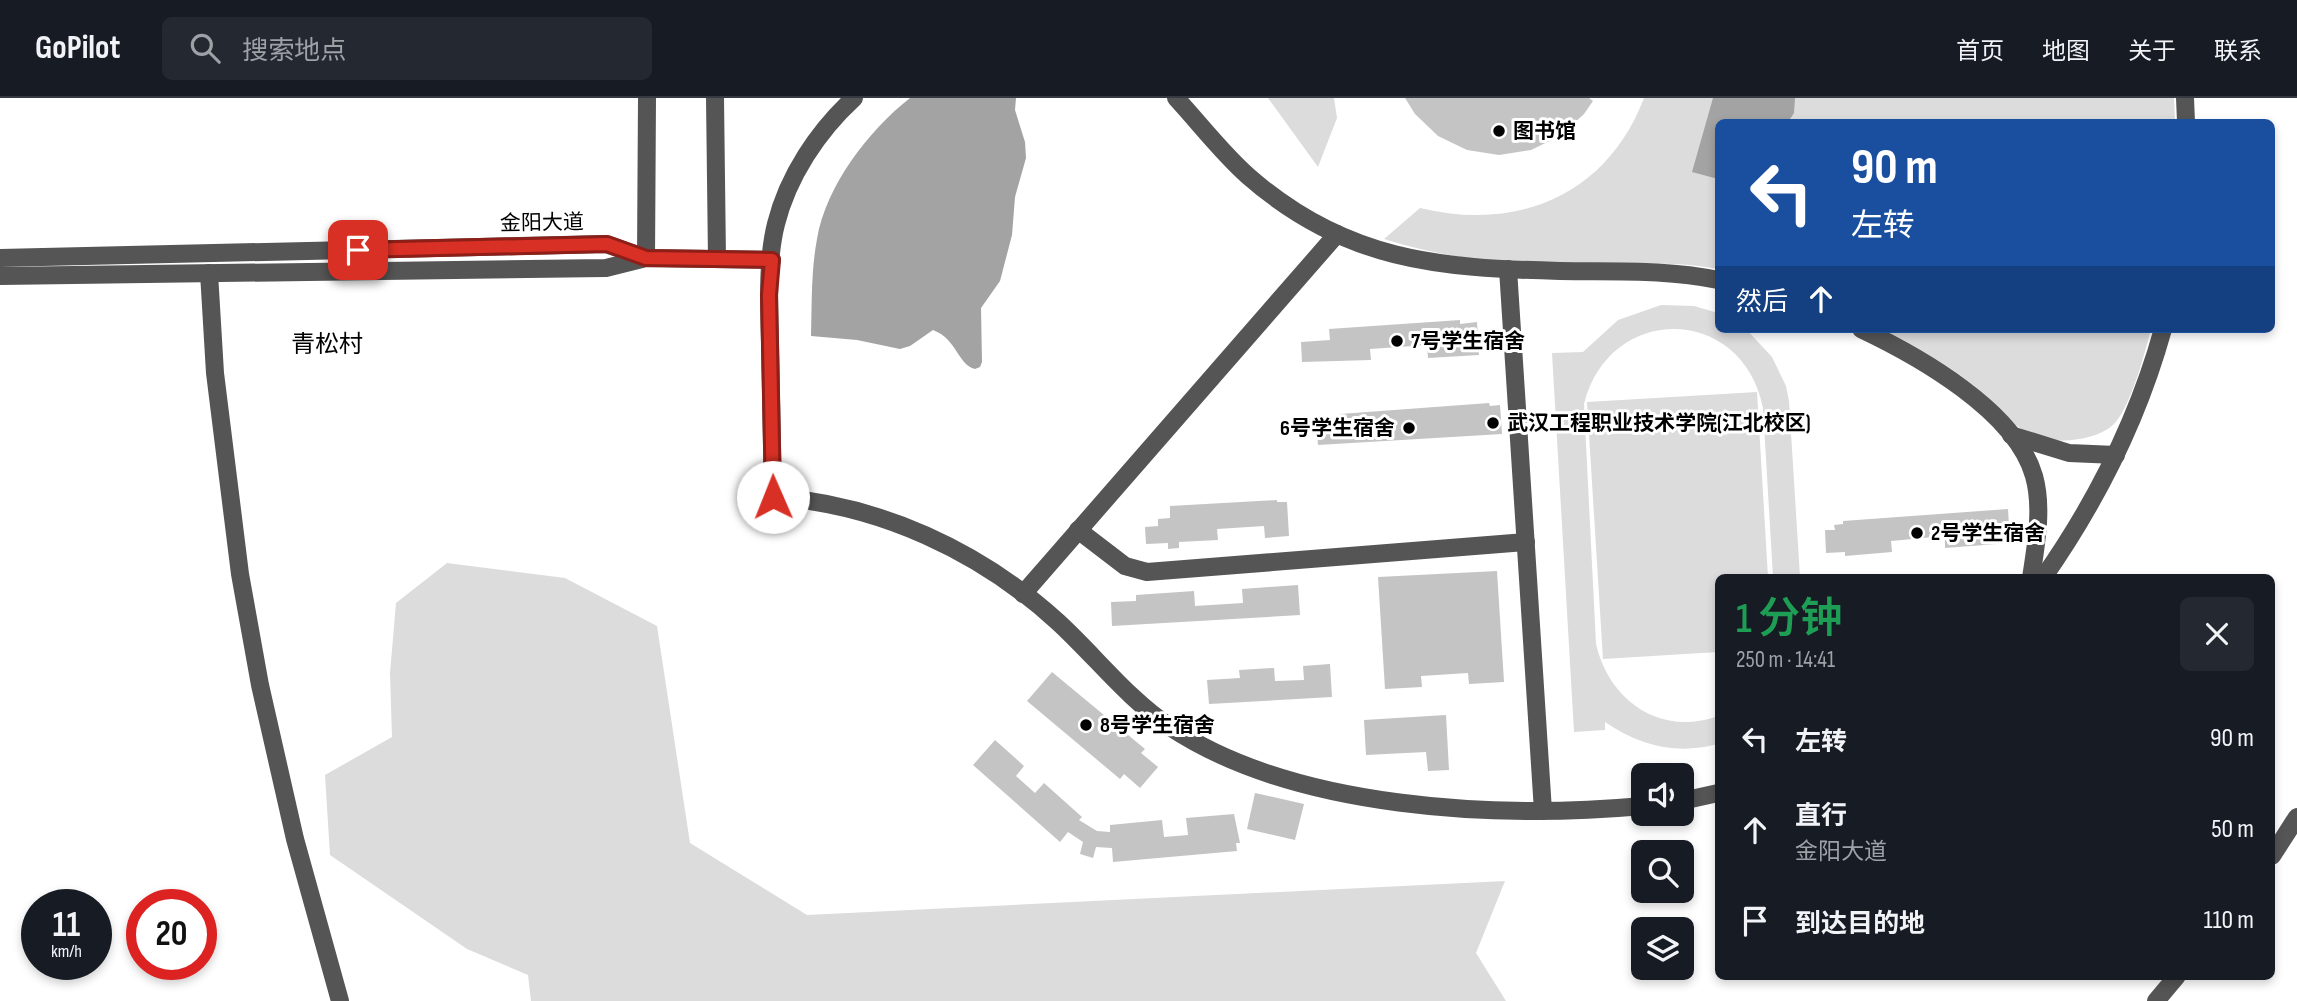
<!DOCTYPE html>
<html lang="zh">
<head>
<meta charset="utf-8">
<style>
  :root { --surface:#171b24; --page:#242831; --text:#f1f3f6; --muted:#9ea1a6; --line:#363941 }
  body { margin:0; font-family:"Sofia Sans Condensed","Noto Sans SC",sans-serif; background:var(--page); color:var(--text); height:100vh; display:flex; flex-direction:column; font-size:26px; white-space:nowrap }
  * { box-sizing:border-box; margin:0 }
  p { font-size:23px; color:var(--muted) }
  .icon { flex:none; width:38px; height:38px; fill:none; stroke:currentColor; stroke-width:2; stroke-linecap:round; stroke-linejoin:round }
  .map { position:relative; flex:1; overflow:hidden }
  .side { position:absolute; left:1715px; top:476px; width:560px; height:406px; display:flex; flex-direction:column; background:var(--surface); border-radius:10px; box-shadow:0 4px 10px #0003 }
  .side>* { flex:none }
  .guide { position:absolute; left:1715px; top:21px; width:560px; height:214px; border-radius:10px; box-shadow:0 4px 10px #0003; background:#1a4fa0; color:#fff; overflow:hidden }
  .buttons { position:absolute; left:1631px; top:665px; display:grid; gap:14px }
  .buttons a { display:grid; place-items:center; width:63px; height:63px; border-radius:10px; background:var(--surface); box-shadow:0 4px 10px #0003; font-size:35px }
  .speed { position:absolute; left:21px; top:791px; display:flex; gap:14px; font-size:35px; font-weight:700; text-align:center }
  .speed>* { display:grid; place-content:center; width:91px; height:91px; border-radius:50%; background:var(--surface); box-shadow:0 4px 10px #0003; line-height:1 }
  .speed small { font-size:18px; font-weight:400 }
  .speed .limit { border:10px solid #d22; background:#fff; color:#111 }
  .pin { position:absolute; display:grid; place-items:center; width:60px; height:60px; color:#fff; margin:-30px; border-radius:14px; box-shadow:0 4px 10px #0006 }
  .me { position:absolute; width:77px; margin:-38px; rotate:359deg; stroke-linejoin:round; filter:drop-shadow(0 0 5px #0008) }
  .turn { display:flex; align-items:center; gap:24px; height:147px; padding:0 21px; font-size:32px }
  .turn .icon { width:91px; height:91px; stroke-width:2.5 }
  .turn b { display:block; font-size:49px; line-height:60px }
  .then { display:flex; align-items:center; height:66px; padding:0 21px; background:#0003; gap:14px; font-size:26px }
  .round { display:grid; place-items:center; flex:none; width:74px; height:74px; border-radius:10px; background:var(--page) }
  .summary { display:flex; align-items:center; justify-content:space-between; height:119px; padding:0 21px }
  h1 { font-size:42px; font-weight:600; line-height:52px; color:#1e9e55 }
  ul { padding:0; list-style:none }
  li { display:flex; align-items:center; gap:21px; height:91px; padding:0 21px }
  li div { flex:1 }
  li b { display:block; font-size:26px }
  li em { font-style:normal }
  header { display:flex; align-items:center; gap:42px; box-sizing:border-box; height:98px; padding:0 35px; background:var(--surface); border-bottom:2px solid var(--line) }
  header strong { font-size:33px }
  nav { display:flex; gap:38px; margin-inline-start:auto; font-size:24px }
  .search { width:490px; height:63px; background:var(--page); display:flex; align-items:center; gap:18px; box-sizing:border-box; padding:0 24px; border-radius:10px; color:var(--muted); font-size:26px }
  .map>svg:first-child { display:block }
</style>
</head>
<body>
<header>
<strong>GoPilot</strong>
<div class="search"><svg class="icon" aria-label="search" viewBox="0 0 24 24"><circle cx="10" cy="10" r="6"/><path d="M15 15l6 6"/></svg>搜索地点</div>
<nav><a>首页</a><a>地图</a><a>关于</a><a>联系</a></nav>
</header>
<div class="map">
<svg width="2297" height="903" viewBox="0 0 2297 903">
  <rect width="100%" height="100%" fill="#fff"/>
  <g fill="#dcdcdc">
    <polygon points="1268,0 1334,0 1337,20 1318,69"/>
    <path d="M1644 0H2174L2175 24H1718V171C1668 162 1620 167 1569 167 1507 167 1444 160 1384 141L1420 110C1518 134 1607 97 1644 0Z"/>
    <path d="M1661 207 1694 208 1718 215V231H1746L1772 259 1786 288 1789 303 1800 479H1773L1763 310C1743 207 1610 204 1584 306L1596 546C1609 603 1661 639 1718 618V646C1677 657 1640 648 1605 624V632L1574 634 1552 255 1583 254 1618 222Z"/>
    <path d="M1882 231H2151C2145 255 2131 307 2115 325 2096 345 2046 348 2024 333 2007 322 1993 304 1977 290 1948 267 1915 247 1882 231Z"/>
    <polygon points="1757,294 1768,479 1718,480 1718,554 1603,561 1587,304"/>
    <polygon points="447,465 565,480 657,528 690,745 807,817 1505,783 1476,855 1506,903 531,903 528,877 467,851 330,757 325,677 392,639 390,575 396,505"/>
  </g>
  <g fill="#a3a3a3">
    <path d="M910 0H1016L1015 12 1025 44 1026 60 1015 99 1012 137 1000 183 981 210 982 264 980 269 975 271C958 267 957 241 933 232L910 248 900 251 857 242 811 238C812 205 811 173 817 141 826 88 868 33 910 0Z"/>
    <polygon points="1713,0 1795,0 1794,15 1788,24 1718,24 1718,81 1692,74"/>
  </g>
  <g fill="#c4c4c4">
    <polygon points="1405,0 1589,0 1593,3 1584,16 1560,38 1531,52 1499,57 1467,52 1438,38 1415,16"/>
    <polygon points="1460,222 1460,226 1477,224 1479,257 1428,260 1427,247 1370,251 1371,262 1302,264 1301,244 1330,242 1329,231"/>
    <polygon points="1489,305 1490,308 1500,307 1502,336 1318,347 1316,323 1340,321 1340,316"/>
    <polygon points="1277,402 1277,404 1287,404 1289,438 1265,440 1264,428 1217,431 1218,442 1179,444 1179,450 1168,451 1168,445 1146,446 1145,429 1158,428 1158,421 1170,420 1170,408"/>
    <polygon points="2008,411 2010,445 1945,450 1945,438 1891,443 1892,454 1845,458 1845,454 1826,455 1825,432 1835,432 1834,427 1843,426 1843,423"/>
    <polygon points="1497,473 1504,584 1469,586 1468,575 1421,578 1422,589 1385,591 1378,479"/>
    <polygon points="1298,487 1300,517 1112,528 1111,504 1136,503 1136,497 1194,493 1195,508 1243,505 1242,491"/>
    <polygon points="1330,566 1332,599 1209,606 1207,582 1240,580 1239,572 1274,570 1275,583 1304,582 1303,568"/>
    <polygon points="1052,574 1145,651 1141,655 1158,669 1140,690 1124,676 1120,681 1027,603"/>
    <polygon points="1446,617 1449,672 1428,673 1426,654 1366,657 1364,622"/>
    <polygon points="995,642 1024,668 1016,678 1035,695 1044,685 1082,719 1079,722 1097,733 1110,734 1110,727 1162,722 1164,739 1188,737 1186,720 1234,716 1240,745 1236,745 1237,753 1113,764 1112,750 1096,749 1093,760 1080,756 1083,744 1068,734 1060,744 973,667"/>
    <polygon points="1255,695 1304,706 1295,742 1247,731"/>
  </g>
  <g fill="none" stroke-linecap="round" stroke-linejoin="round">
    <g stroke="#555" stroke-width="18">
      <polyline points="715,0 717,161"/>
      <path d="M854 0C818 33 788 78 776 126 767 161 769 207 770 243 771 295 772 347 773 399 879 406 980 453 1058 524 1096 559 1127 600 1170 629 1295 712 1498 721 1643 708"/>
      <path d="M1176 0C1200 26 1222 55 1248 78 1345 163 1438 170 1560 173 1613 174 1666 171 1718 182"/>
      <polyline points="2185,0 2186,24"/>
      <polyline points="0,160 606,146 646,160"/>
      <polyline points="646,160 647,0"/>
      <polyline points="1508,171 1543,713"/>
      <polyline points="209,175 215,275 240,476 260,587 295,741 340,903"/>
      <polyline points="0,178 606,170 646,160 772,162"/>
      <path d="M1861 231C1918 258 2016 313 2034 378 2043 410 2036 447 2031 480"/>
      <polyline points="2011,337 2069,355 2116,357"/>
      <polyline points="1078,432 1125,468 1147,474 1526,444"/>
      <path d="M2043 480C2097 403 2138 321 2163 231"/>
      <polyline points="1023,496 1337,136"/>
      <polyline points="1682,703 1718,695"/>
      <polyline points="2272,758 2297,719"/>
      <polyline points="2156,903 2177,878"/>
    </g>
  </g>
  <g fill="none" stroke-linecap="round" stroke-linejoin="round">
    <g stroke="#8d1f18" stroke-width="18">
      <polyline id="route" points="358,152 607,146 646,160 772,162 769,197 773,399"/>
    </g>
    <use href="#route" stroke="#d93025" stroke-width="12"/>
  </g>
  <g fill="#000" stroke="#fff" stroke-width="2.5">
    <circle cx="1499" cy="33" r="7"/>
    <circle cx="1397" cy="243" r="7"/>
    <circle cx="1493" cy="325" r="7"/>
    <circle cx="1409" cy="330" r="7"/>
    <circle cx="1917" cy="435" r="7"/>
    <circle cx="1086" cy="627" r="7"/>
  </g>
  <g text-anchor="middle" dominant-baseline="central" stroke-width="6" stroke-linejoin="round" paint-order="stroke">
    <g font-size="21" font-weight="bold" fill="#000" stroke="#fff" text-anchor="start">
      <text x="1513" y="33">图书馆</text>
      <text x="1411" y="243">7号学生宿舍</text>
      <text x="1507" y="325">武汉工程职业技术学院(江北校区)</text>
      <text x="1395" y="330" text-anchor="end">6号学生宿舍</text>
      <text x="1931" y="435">2号学生宿舍</text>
      <text x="1100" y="627">8号学生宿舍</text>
    </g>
    <g font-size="21" fill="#000" stroke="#fff">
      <text transform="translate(542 125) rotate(-1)">金阳大道</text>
    </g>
    <g font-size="24" fill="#000" stroke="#fff">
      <text x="327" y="246">青松村</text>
    </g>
  </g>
</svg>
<div class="buttons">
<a><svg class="icon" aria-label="sound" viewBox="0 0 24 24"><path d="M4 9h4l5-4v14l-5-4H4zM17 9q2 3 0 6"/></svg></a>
<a><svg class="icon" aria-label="search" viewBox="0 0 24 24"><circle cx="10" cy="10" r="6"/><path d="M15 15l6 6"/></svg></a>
<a><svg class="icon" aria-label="layers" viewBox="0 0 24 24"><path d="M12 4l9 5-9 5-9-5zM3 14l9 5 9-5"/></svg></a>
</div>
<div class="speed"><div>11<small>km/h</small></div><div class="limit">20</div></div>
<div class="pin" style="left:358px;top:152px;background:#d93025"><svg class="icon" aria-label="arrive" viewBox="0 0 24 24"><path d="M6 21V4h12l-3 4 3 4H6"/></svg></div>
<svg class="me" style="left:773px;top:399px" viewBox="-20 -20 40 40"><circle r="19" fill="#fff"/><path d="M0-13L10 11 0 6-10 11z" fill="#d93025"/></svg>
<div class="guide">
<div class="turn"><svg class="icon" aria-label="left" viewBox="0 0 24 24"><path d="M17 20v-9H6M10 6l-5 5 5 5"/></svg><div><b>90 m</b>左转</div></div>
<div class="then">然后<svg class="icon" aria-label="ahead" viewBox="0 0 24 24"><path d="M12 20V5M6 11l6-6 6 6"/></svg></div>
</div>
<section class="side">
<div class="summary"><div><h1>1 分钟</h1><p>250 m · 14:41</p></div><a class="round"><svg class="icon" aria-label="close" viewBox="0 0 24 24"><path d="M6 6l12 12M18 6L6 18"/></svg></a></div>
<ul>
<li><svg class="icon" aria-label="left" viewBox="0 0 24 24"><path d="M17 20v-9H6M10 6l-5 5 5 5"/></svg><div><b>左转</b></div><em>90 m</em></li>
<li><svg class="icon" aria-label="ahead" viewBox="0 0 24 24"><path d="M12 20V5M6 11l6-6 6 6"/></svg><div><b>直行</b><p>金阳大道</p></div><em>50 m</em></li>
<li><svg class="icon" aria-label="arrive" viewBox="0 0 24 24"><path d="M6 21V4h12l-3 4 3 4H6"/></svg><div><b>到达目的地</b></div><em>110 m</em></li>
</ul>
</section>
</div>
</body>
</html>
